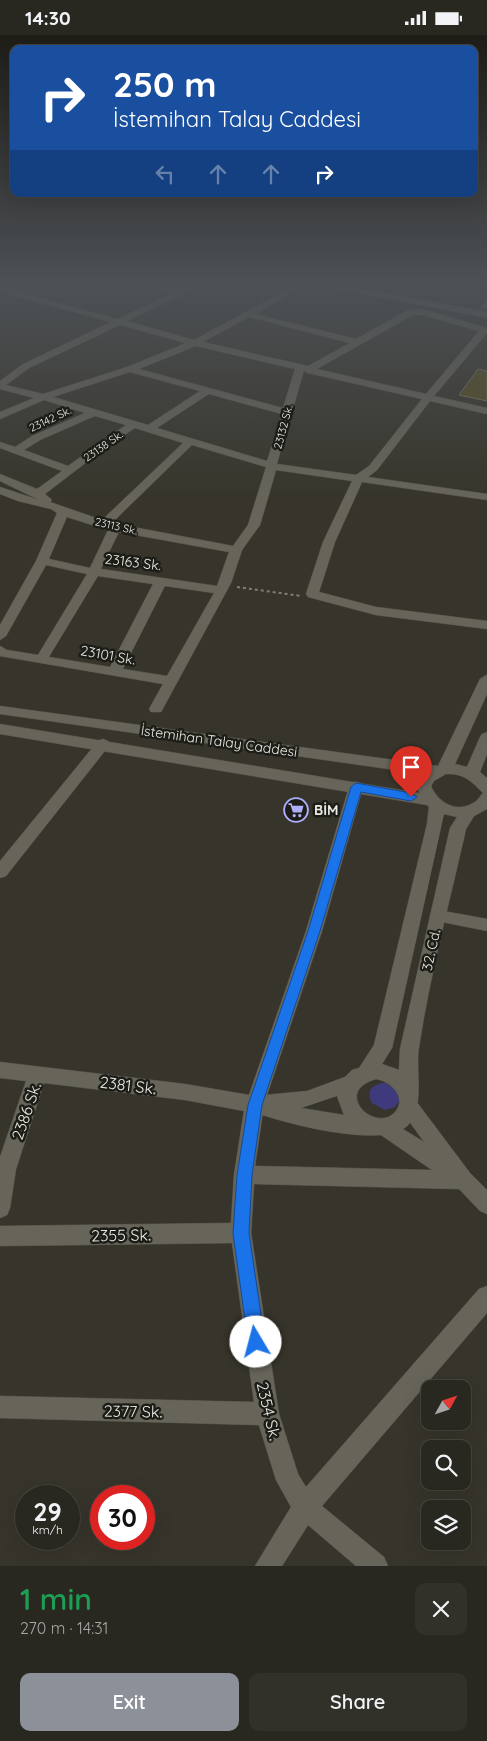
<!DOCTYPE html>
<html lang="en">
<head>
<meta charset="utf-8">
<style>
  :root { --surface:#292820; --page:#313029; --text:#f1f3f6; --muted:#a5a6a5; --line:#45443e; --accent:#8c9099 }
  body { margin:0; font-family:Quicksand,sans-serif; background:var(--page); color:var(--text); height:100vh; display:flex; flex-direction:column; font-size:19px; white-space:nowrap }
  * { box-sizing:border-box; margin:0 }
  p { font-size:16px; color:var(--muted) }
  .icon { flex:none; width:28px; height:28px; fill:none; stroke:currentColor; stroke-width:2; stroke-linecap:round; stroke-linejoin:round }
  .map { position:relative; height:1531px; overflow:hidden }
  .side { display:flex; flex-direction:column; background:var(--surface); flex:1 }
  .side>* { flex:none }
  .banner { position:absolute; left:10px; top:10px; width:468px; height:152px; border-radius:10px; box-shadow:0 5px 20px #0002,0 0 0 1px var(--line); background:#1a4fa0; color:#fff; overflow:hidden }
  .needle { width:32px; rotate:50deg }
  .tools { position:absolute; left:421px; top:1345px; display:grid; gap:10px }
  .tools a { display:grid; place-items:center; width:50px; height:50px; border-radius:10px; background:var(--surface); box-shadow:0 5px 20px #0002,0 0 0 1px var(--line); font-size:25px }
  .speed { position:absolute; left:15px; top:1450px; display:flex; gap:10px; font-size:25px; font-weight:700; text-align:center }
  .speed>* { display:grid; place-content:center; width:65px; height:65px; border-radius:50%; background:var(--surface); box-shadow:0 5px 20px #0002,0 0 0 1px var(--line); line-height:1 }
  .speed small { font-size:12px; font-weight:400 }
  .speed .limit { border:8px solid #d22; background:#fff; color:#111 }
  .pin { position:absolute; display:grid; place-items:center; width:42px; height:42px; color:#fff; margin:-51px -21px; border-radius:50% 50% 50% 0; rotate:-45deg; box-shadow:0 0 5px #0007 }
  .pin .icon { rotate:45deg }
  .me { position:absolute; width:55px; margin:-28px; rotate:352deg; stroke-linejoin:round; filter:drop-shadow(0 0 4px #0008) }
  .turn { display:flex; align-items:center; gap:18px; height:105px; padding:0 20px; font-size:22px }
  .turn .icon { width:65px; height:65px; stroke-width:2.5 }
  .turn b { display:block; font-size:35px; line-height:42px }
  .lanes { display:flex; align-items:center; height:48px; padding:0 20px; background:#0003; justify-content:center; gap:25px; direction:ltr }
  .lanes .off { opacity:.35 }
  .round { display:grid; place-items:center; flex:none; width:52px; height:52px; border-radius:10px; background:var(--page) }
  .overview { display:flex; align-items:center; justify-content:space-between; height:85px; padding:0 20px }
  h1 { font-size:30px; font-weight:600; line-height:38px; color:#1e9e55 }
  .button { display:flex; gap:10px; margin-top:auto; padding:10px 20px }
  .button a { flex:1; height:58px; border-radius:10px; background:var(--accent); color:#fff; font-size:20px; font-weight:600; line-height:58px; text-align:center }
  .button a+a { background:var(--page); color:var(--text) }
  .status { display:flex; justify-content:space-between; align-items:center; height:35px; padding:0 25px; background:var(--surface); direction:ltr }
  .status svg { height:14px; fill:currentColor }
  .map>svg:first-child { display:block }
</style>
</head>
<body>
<div class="status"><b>14:30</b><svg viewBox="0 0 49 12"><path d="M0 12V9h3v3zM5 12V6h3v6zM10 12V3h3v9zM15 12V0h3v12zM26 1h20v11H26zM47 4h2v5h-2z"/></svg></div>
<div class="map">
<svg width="487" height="1531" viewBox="0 0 487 1531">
  <rect width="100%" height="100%" fill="#37352b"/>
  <path fill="#3f3a7c" d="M386 1048 398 1056 400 1065 395 1072 385 1075 372 1068C365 1056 373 1048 386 1048Z"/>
  <polygon fill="#564d1d" stroke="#77756a" points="478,334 487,336 487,366 459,360"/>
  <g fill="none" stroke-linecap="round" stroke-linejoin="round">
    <g stroke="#535249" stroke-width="1">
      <g id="street">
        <path d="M144 248H157L179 255 194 248H205L127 286 194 305 299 248H309L255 279 356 304 408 275 422 274 487 293V298L434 361 487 373V379L430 366 377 435 368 442 487 459V465L362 447 335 507 319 557 376 572 487 586V594L376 580 308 562 306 559 323 507 352 446 276 435 260 490 242 515 231 548 161 677H151L149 674 163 649 0 621V611L7 615 38 620 87 539 46 530 6 601 0 605V590L36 526 57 478 51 474 18 466 0 459V452L39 465 0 446V439L37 454 62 436 0 413V407L15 412 32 401 85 378 44 365 0 384V377L34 363 0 354V346L23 329 111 287 0 257V252L118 284 173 258ZM413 280H422L479 296 426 359 317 334ZM249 282 350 308 308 331 203 307ZM120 290 186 308 127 332 43 359 6 350 29 333ZM196 311 295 334 283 373 139 334ZM304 336 308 338 422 364 369 431 356 440 277 429ZM130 337 200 356 148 390 53 362ZM209 359 282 379 267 426 157 393ZM95 381 126 390 68 431 24 415 40 405ZM135 393 183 408 102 485 50 467 52 465 45 459 105 413ZM192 410 266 432 248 490 233 511 112 488ZM67 482 108 495 90 533 49 524ZM119 497 229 517 217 551 101 534ZM98 541 153 549 110 632 49 622ZM165 551 214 558 167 641 123 634Z"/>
        <polygon points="389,248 397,248 389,255 385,253"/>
        <polygon points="487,265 487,273 482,273 481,271"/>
        <polygon points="103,704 108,706 110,709 108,712 6,841 0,843 0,826 98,706"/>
        <polygon points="356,747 361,748 363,752 322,896 264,1069 255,1131 432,1135 378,1098 375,1092 378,1086 385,1083 424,1107 399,1072 402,1066 409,1064 416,1066 470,1138 487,1155 487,1179 480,1176 459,1154 254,1149 251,1198 279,1379 298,1439 306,1452 479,1254 487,1251 487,1278 322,1471 384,1522 388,1531 356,1531 308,1490 282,1531 255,1531 291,1472 276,1445 259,1390 0,1383 0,1361 254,1367 232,1208 0,1211 0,1191 231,1188 234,1140 244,1076 185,1065 44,1048 16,1134 10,1173 7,1180 0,1183 0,1122 26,1046 0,1043 0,1027 185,1049 249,1060 306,896 349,752 351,748"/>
        <polygon points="438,875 487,884 487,896 432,885 430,881 432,877"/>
      </g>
    </g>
    <g stroke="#535249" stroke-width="1">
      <g id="secondary">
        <polygon points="315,248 332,248 487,277 487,283 319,250"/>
        <path d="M487 640V659L455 729 467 732 480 702 482 699 487 697V719L480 737 487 743V774L474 781 466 794C450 865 430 940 419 1012 415 1035 426 1076 406 1092 379 1114 280 1087 248 1075L246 1069 248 1063 255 1061 307 1056 345 1042 352 1035 359 1033 374 1010 427 789 429 772 427 770 0 699V689L419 758 417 751 424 739 0 679V671L438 731 480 644ZM446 739C464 738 471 746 483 758 479 762 477 767 471 769 455 778 437 766 431 751L434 746ZM444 779 457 782 450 793 400 1014 399 1035 382 1029 392 1013ZM376 1044C390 1046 408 1062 395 1077 376 1099 331 1057 376 1044ZM337 1061 344 1080 301 1073Z"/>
      </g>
    </g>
    <polyline stroke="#7e7d74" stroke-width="2" stroke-dasharray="3 3" stroke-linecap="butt" points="237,552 301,561"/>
    <use href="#street" fill="#67655a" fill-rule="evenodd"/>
    <use href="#secondary" fill="#67655a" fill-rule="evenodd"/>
  </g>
  <linearGradient id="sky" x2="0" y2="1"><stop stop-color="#1e1d18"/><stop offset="0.54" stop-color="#4d5155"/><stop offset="1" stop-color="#4d5155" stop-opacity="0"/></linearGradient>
  <rect width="487" height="462" fill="url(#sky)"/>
  <polygon fill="#1a73e8" stroke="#114b97" points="356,748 411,758 417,762 411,766 361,757 320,896 262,1070 252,1140 249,1198 265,1307 262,1313 256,1315 251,1313 248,1307 233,1198 237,1140 248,1070 308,896 351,752"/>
  <defs>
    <g id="supermarket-ring" transform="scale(1.25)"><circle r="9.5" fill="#1d1d18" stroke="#aeaefa" stroke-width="1.5"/><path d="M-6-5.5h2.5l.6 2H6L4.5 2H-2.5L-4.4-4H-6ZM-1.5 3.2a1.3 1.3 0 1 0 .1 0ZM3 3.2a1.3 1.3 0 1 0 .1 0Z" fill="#aeaefa"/></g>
  </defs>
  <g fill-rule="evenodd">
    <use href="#supermarket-ring" x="296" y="775"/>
  </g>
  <g text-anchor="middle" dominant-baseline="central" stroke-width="5" stroke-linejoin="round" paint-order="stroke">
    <g font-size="11" fill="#eae9e3" stroke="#1d1d18">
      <text transform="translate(50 384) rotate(-25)">23142 Sk.</text>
      <text transform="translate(283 392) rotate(-75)">23132 Sk.</text>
      <text transform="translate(103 411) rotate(-35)">23138 Sk.</text>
      <text transform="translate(116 491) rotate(13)">23113 Sk.</text>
    </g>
    <g font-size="14" fill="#eae9e3" stroke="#1d1d18">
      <text transform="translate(133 527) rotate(7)">23163 Sk.</text>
      <text transform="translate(108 620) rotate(10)">23101 Sk.</text>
      <text transform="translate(219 706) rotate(8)">İstemihan Talay Caddesi</text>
      <text transform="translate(431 915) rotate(-78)">32. Cd.</text>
    </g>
    <g font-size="14" font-weight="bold" fill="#eae9e3" stroke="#1d1d18" text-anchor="start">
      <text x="314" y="775">BİM</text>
    </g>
    <g font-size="16" fill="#eae9e3" stroke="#1d1d18">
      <text transform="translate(128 1050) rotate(7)">2381 Sk.</text>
      <text transform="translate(26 1076) rotate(-71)">2386 Sk.</text>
      <text transform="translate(121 1200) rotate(-1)">2355 Sk.</text>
      <text transform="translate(133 1376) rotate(1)">2377 Sk.</text>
      <text transform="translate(269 1376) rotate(77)">2354 Sk.</text>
    </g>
  </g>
</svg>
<div class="tools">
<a><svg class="needle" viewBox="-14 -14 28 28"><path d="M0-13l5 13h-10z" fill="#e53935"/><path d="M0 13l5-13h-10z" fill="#a5a6a5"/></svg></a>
<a><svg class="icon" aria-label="search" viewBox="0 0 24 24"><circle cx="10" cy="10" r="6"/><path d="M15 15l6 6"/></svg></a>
<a><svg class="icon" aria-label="layers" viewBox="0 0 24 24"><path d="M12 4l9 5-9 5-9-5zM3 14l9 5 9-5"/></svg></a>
</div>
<div class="speed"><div>29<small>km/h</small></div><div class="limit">30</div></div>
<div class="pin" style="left:411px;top:762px;background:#d93025"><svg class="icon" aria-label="arrive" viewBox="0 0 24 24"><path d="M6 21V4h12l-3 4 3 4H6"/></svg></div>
<svg class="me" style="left:256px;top:1307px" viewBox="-20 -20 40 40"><circle r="19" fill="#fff"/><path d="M0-13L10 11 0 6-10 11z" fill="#1a73e8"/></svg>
<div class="banner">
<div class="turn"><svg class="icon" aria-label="right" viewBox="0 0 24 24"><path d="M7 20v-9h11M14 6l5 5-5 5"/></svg><div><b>250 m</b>İstemihan Talay Caddesi</div></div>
<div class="lanes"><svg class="icon off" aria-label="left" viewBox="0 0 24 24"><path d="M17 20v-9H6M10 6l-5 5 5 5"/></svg><svg class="icon off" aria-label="ahead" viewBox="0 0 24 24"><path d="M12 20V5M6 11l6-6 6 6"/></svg><svg class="icon off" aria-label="ahead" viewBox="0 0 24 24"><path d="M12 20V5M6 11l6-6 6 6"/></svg><svg class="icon" aria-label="right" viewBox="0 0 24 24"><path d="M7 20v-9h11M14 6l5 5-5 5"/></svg></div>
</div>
</div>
<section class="side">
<div class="overview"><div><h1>1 min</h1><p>270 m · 14:31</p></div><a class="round"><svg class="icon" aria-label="close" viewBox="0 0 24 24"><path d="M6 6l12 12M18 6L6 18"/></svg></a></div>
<div class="button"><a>Exit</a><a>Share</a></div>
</section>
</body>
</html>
